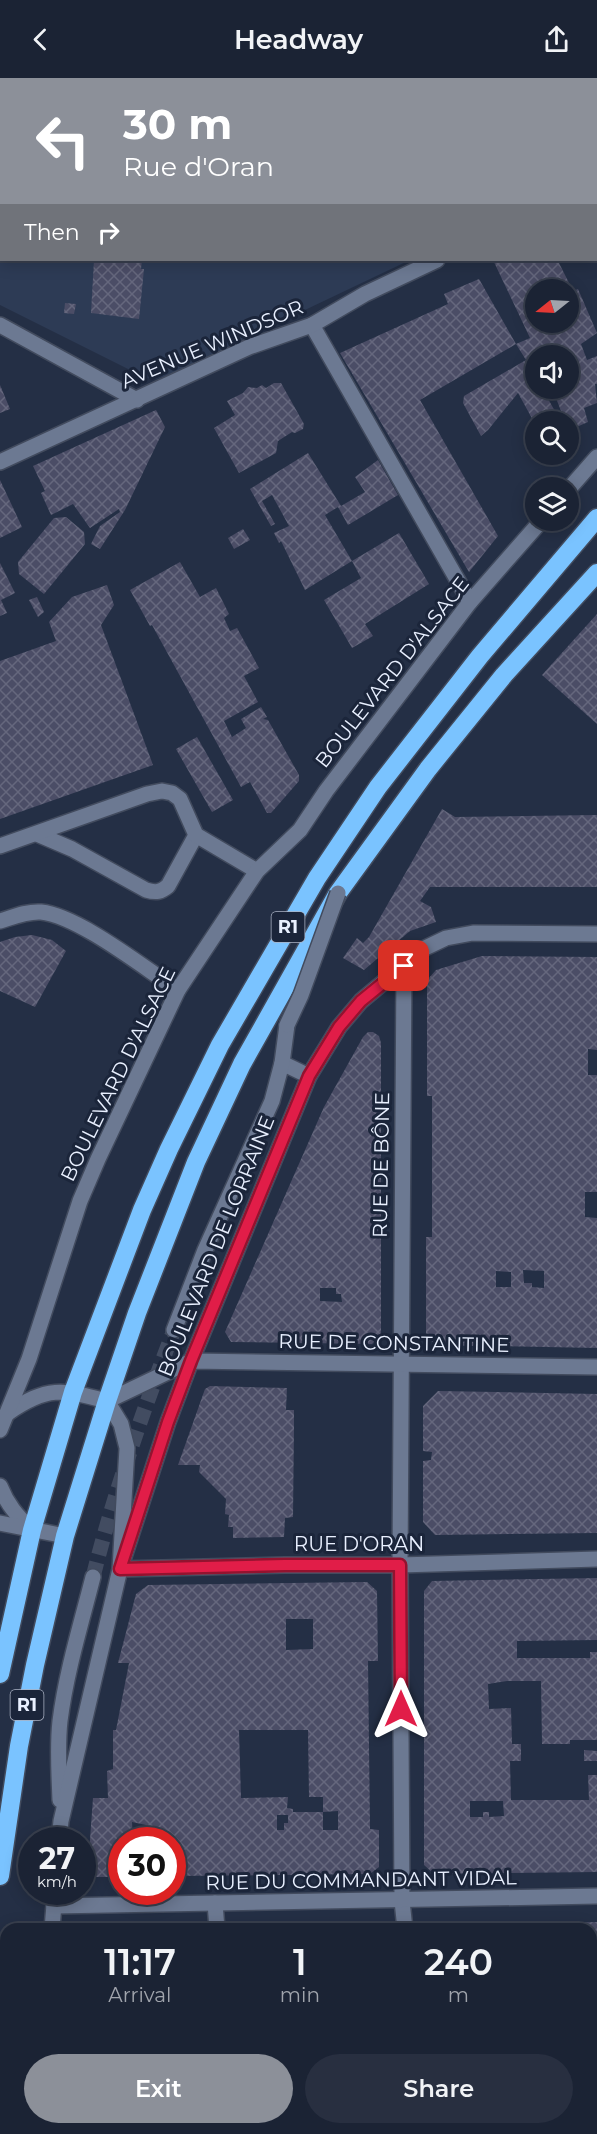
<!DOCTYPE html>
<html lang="en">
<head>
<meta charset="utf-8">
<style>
  :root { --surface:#1b2334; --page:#282f40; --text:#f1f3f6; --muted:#a0a4ac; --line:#39404f; --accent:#8c9099 }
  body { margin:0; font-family:Montserrat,sans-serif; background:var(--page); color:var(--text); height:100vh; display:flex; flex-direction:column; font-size:22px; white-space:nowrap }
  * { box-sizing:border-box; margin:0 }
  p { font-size:20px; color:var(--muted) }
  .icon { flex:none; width:33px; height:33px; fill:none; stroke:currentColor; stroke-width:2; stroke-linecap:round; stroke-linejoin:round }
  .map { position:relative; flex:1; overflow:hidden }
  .side { position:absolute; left:0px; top:1845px; width:597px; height:212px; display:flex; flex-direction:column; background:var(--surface); border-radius:18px 18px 0 0; box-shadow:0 3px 15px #0003,0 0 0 2px var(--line) }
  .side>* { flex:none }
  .top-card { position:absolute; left:0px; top:0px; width:597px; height:183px; box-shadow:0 3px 15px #0003,0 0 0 2px var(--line); background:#8c9099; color:#fff; overflow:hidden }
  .needle { width:39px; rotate:252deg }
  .buttons { position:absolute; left:525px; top:201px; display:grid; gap:12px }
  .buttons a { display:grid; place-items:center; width:54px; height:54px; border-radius:50%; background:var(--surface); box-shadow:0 3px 15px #0003,0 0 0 2px var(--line); font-size:30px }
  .speed { position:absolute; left:18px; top:1749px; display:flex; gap:12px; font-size:30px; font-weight:700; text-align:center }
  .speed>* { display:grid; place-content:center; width:78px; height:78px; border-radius:50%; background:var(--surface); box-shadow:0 3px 15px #0003,0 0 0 2px var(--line); line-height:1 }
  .speed small { font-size:15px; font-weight:400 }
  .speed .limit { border:9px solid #d22; background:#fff; color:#111 }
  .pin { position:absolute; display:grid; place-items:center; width:51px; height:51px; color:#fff; margin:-26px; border-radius:12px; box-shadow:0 3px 9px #0006 }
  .me { position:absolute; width:66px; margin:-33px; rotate:0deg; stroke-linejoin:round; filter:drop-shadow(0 0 4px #0008) }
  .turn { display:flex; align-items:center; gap:21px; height:126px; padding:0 24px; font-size:27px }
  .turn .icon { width:78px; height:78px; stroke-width:2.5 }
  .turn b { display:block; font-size:42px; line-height:51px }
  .then { display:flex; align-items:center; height:57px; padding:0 24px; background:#0003; gap:12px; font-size:22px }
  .eta { display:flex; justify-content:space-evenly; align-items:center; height:102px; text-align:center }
  .eta b { font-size:36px; font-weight:600; line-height:42px }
  .primary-button { display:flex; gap:12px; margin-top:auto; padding:12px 24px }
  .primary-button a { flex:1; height:69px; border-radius:36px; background:var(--accent); color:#fff; font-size:24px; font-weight:600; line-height:69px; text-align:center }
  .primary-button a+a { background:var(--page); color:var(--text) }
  header { display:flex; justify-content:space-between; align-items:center; height:78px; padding:0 24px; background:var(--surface); font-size:27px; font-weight:600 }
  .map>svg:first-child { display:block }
</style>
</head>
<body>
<header><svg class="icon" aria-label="back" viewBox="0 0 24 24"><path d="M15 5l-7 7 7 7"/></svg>Headway<svg class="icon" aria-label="share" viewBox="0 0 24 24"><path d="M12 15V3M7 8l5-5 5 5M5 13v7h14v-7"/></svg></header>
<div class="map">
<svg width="597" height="2056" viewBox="0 0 597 2056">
  <defs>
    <pattern id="building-cross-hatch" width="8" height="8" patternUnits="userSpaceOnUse" patternTransform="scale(1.5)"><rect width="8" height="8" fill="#4b4d66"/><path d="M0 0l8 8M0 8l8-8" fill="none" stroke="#65677d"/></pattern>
  </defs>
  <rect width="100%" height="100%" fill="#242f45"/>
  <polygon fill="#2d3b55" points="0,0 597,0 597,92 596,92 596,2 2,2 2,182 410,182 166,298 156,301 146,300 0,227"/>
  <g fill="url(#building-cross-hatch)" fill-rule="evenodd">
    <polygon points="94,182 142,182 141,191 144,191 139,241 91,235"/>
    <path d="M493 182H560L558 183 573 213 578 211 597 255 581 266 587 282 597 278V306H595L597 325 584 330 588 344 572 351 579 363 577 366H572L568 371V344H563L561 338H563L552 310H568V278H536V294L533 295 536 299V310H542L561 344H534L518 315 488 352 481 358 463 325 464 318 526 282 516 266 530 260ZM536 212H568V244H552L556 250 552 252 549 244H536Z"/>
    <polygon points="479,201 516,266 420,322 498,458 469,494 340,275 448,226 444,216"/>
    <polygon points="65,225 76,226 74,236 64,235"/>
    <polygon points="274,305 281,305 304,346 303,351 295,355 292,354 278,363 276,375 239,395 214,350 235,337 227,323 243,315 248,309 257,310 262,307 266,310"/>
    <polygon points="0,307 10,331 0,335"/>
    <polygon points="156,332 165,349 125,432 100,471 91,466 100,448 120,434 119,431 90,450 73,426 51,437 41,415 45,413 33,388"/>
    <polygon points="308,375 341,428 365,414 355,399 378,382 398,417 348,447 338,429 325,437 352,483 305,512 281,463 279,465 274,455 289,448 272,417 262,423 275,446 271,448 250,411"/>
    <polygon points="0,402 22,449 0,460"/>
    <polygon points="66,439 84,454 85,466 44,516 19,496 18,484 54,440"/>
    <polygon points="243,451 250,462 234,471 228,460"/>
    <polygon points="399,455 429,506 365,546 373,558 352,570 324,522 361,500 352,483"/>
    <polygon points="180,484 200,519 216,510 229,536 224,540 230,553 237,550 259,590 244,598 258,624 224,643 232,659 246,650 241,641 261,629 267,639 263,641 268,642 299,697 299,703 271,735 267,735 250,704 241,709 152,547 150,548 130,512"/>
    <polygon points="0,485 15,515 1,522 7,535 0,538"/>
    <polygon points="107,507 114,527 101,547 153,687 0,741 0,583 56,563 49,544 72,519"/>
    <polygon points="37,519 44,534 38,539 29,522"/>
    <polygon points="597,536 597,646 542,597"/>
    <polygon points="197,659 233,722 212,734 176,671"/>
    <polygon points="442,731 455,739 597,737 597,809 430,809 420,823 431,829 436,844 410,853 364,892 343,880 357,860 363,865 369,859"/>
    <polygon points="32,857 52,862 66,873 35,929 0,913 0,864 15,859"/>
    <path d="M482 878 597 879V972L588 971V997H597V1114H585V1139L597 1140V1270L435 1267 426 1256V1159H432V1018H427V902L436 892ZM523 1192 544 1193V1210L532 1209V1205H524ZM496 1193 511 1194V1209H496Z"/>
    <path d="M368 954H373L379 958 381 965V1257L372 1266 231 1264 225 1254 324 1029 363 959ZM320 1210H336V1216H341L342 1224 320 1223Z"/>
    <polygon points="210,1308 287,1310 286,1332 294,1332 294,1351 293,1439 285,1440 284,1459 233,1460 233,1449 228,1449 229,1437 225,1436 226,1421 199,1394 200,1387 178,1387 205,1311"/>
    <polygon points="438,1313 597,1316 597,1455 435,1457 423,1444 423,1383 431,1382 432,1374 423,1373 423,1328"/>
    <path d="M597 1500V1562L517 1563V1580H590V1574H597V1662H570V1666H542L541 1603H507L488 1606 489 1631 511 1630 512 1666H521V1683H510L511 1722H589L588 1697H597V1794L434 1796 424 1787V1513L432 1503ZM470 1723H503L504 1738 489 1739V1734H483V1739H470Z"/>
    <path d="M367 1504 377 1513 378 1583H368L370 1751 379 1752V1789L370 1796 172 1798V1762H146V1747L132 1744 133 1762H122V1799H96L88 1789 93 1720H108L107 1693 113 1691V1652H116L129 1585H118L136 1516 148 1507ZM286 1541H313V1571L286 1572ZM239 1652H308L309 1719H323V1734L338 1733V1752H323V1734H293V1731L287 1730 288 1719 241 1720ZM277 1737H288V1745H284V1752H277Z"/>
    <polygon points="584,1672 597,1673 597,1683 584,1683"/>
    <polygon points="597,1844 597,2056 502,2056 507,2054 507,2050 591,2050 591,1851 439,1851 443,1846"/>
    <rect x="102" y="2050" width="74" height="6"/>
    <rect x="259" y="2050" width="138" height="6"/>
    <rect x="442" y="2050" width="55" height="6"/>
  </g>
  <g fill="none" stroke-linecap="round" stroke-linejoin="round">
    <path stroke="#424c61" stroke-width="15" stroke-dasharray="15 8" stroke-linecap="butt" d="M93 1499C114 1415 143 1333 174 1252"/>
    <g stroke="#424b5e" stroke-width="18">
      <g id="minor">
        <polyline points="596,106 597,105"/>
        <polyline points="0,247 137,322"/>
        <polyline points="312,247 470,524"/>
        <polyline points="0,384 249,269 312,247 365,216 437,182"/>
        <polyline points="568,412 597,379"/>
        <path d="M37 756 72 771 146 812C156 815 161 814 168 808L196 757"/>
        <polyline points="0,768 147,716 162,713 172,715 180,721 196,757 257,793"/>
        <path d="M0 843C13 839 27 833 41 834 79 838 144 890 178 912"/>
        <polyline points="404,888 400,1487 402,1823 405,1851"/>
        <polyline points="282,985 309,998"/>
        <polyline points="174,1252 205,1172 272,1023 282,985 287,947"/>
        <polyline points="107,1323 191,1283 597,1289"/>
        <path d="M8 1335C47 1308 62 1311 107 1323L121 1346 127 1370 120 1491 285 1487H400L597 1481"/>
        <polyline points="0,1352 29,1281 80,1123 98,1081 178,912 257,793 300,752 326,713 470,524 542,442"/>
        <path d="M0 1408C7 1426 17 1438 31 1451"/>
        <polyline points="0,1445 65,1458"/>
        <path d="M60 1722C59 1696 57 1669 60 1643 66 1595 81 1546 93 1499"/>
        <polyline points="59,1762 61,1743 120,1491 168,1344 191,1283 309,998 339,949 361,923 423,871 446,860 473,855 597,856"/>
        <polyline points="215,1825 217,1851"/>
        <polyline points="54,1828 597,1818"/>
        <polyline points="52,1851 55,1814"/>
        <polyline points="43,2050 43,2056"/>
        <polyline points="235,2050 236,2056"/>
        <polyline points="419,2050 419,2056"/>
      </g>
    </g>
    <g stroke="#424b5e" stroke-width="21">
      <g id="highway">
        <polyline points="0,1596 32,1452 73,1314 142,1132 169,1071 220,967 317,800 378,709 480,578 597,440"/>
        <polyline points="0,1798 19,1668 35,1587 65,1458 107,1323 137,1235 196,1084 242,986 338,815 428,691 504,597 597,495"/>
      </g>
    </g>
    <use href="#minor" stroke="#6c7992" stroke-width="15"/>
    <use href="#highway" stroke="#7ac3ff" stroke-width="18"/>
    <g stroke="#424b5e" stroke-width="18" stroke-linecap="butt">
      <polyline id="minor-bridge" points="287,947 301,917 338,815"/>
    </g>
    <use href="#minor-bridge" stroke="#6c7992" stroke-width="15"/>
  </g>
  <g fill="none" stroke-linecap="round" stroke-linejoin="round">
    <g stroke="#92132f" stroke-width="15">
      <polyline id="route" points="401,1631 400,1487 285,1487 120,1491 168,1344 191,1283 309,998 339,949 361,923 404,888"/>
    </g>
    <use href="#route" stroke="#e11d48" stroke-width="10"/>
  </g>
  <g text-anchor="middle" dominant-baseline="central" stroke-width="6" stroke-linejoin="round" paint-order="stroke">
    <g fill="#1b253a" stroke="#abb3c4" stroke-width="1.5">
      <rect x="271.5" y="834" width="33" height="30" rx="4.5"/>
      <rect x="10.5" y="1612" width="33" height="30" rx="4.5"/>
    </g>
    <g font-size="18" font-weight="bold" fill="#e9f0ff">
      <text x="288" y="849">R1</text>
      <text x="27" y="1627">R1</text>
    </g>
    <g font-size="20" fill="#e9f0ff" stroke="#1b253a">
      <text transform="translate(212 266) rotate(-23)">AVENUE WINDSOR</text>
      <text transform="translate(392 594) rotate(-52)">BOULEVARD D'ALSACE</text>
      <text transform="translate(118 996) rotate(-64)">BOULEVARD D'ALSACE</text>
      <text transform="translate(381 1087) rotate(-89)">RUE DE BÔNE</text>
      <text transform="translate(216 1168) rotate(-68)">BOULEVARD DE LORRAINE</text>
      <text transform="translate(394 1265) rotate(1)">RUE DE CONSTANTINE</text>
      <text x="359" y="1466">RUE D'ORAN</text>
      <text transform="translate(361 1802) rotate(-1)">RUE DU COMMANDANT VIDAL</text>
    </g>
  </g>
</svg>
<div class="buttons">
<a><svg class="needle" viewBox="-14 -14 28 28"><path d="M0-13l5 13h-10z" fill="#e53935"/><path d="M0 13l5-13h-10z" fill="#a0a4ac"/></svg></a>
<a><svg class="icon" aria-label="sound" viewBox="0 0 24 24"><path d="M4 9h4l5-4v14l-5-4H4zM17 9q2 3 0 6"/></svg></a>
<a><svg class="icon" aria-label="search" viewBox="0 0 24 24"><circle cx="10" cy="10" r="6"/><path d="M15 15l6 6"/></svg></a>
<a><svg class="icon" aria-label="layers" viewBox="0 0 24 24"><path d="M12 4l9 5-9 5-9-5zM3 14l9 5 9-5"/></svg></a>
</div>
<div class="speed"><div>27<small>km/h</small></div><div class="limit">30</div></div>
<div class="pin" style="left:404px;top:888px;background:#d93025"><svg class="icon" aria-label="arrive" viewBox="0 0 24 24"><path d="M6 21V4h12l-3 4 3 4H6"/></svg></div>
<svg class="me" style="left:401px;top:1631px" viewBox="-20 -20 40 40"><path d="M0-17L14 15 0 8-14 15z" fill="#e11d48" stroke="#fff" stroke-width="4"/></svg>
<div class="top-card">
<div class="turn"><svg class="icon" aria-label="left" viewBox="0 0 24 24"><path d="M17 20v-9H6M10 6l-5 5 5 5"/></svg><div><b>30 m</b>Rue d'Oran</div></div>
<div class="then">Then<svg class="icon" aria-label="right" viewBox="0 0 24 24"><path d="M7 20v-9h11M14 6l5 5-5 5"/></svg></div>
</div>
<section class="side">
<div class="eta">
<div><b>11:17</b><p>Arrival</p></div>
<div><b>1</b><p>min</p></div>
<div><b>240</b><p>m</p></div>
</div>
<div class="primary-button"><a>Exit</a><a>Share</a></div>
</section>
</div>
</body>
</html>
